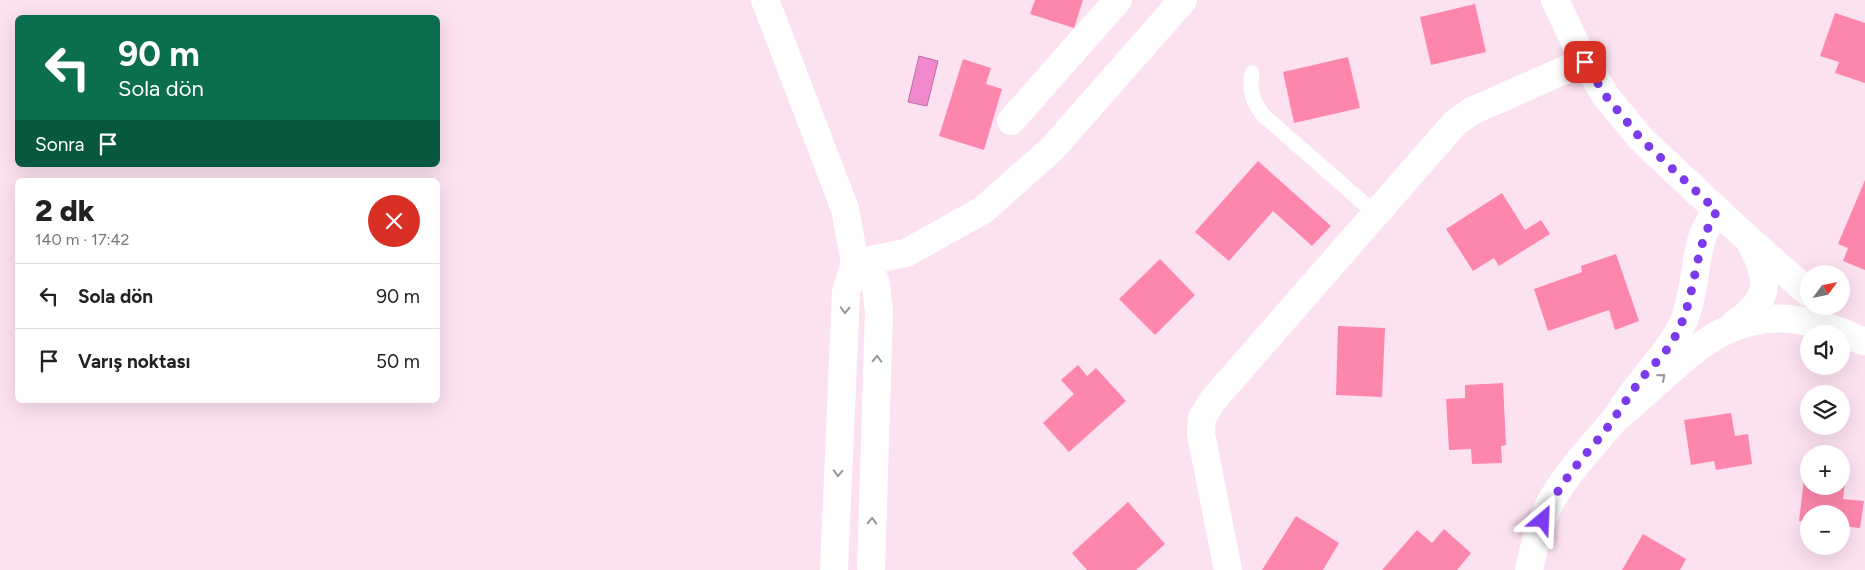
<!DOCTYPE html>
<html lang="tr">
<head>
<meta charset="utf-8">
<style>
  :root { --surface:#fff; --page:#f6f6f6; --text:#222; --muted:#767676; --line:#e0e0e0 }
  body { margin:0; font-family:Figtree,sans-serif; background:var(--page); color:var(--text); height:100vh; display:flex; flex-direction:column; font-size:19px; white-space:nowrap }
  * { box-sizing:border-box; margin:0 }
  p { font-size:16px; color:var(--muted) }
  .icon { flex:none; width:28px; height:28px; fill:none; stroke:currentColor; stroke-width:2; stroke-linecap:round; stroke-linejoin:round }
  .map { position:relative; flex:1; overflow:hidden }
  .panel { position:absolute; left:15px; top:178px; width:425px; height:225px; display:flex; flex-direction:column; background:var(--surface); border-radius:8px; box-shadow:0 5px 20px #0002 }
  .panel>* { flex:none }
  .hud { position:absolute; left:15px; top:15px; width:425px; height:152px; border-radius:8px; box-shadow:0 5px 20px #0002; background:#0b6e4f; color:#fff; overflow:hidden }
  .needle { width:32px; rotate:57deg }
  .buttons { position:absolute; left:1800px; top:265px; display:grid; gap:10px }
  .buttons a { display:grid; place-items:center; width:50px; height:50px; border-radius:50%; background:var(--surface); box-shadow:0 5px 20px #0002; font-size:25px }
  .pin { position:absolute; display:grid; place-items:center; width:42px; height:42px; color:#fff; margin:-21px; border-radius:10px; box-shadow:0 2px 8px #0006 }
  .me { position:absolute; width:55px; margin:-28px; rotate:26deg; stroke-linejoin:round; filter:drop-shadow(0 0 4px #0008) }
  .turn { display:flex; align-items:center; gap:18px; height:105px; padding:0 20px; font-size:22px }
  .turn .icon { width:65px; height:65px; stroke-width:2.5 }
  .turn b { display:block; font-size:35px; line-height:42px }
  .then { display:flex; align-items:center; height:48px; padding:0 20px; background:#0003; gap:10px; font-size:19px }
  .round { display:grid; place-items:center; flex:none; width:52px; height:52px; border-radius:26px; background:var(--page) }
  .head { display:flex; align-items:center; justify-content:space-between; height:85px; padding:0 20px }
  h1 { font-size:30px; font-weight:800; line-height:38px }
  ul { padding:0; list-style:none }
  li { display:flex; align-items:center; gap:15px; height:65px; padding:0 20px; border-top:1px solid var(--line) }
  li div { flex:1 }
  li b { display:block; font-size:19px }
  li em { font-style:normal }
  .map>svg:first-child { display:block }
</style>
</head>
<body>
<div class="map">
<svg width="1865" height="570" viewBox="0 0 1865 570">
  <rect width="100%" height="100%" fill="#fce1f1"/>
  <polygon fill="#f08acd" stroke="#ba6ea0" points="919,56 938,61 927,106 908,102"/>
  <g fill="#fd87ac">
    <polygon points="1035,0 1083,0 1074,28 1030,14"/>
    <polygon points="1475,4 1486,52 1431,65 1420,17"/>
    <polygon points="1835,13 1865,23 1865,83 1835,73 1839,62 1820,56"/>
    <polygon points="1348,57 1360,108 1294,123 1283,72"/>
    <polygon points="963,59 991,68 986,84 1002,89 984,150 939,136"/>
    <polygon points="1258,161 1331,226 1312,246 1273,211 1229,261 1195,232"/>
    <polygon points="1865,180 1865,270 1843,261 1848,248 1838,244"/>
    <polygon points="1502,193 1525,230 1541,220 1550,234 1499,266 1494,258 1473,271 1446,229"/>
    <polygon points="1616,254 1639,321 1615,330 1609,310 1548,331 1534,289 1582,272 1581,266"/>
    <polygon points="1160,259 1195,295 1155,335 1119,299"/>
    <polygon points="1338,326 1385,328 1382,397 1336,395"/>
    <polygon points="1078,365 1087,376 1096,368 1126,401 1069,452 1043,423 1074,394 1061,380"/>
    <polygon points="1503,383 1506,445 1501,446 1502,463 1472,464 1471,449 1449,450 1446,399 1465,398 1465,385"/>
    <polygon points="1731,413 1735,436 1748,434 1752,464 1716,470 1714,461 1691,465 1684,420"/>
    <polygon points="1805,471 1809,471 1809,486 1841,486 1841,475 1846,475 1843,499 1864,501 1860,528 1841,526 1841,514 1809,514 1809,522 1799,521"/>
    <polygon points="1128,502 1165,544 1136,570 1087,570 1072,553"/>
    <polygon points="1296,516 1339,543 1323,570 1262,570"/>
    <polygon points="1444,529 1471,553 1457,570 1382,570 1417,530 1432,543"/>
    <polygon points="1643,534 1686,559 1680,570 1622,570"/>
  </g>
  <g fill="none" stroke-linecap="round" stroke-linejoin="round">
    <path stroke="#fff" stroke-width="15" d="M1252 73C1249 89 1252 101 1263 115L1375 213"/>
    <g stroke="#fff" stroke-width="28">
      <polyline points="1011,121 1118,0"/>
      <polyline points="855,263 906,253 983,210 1052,149 1183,0"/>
      <polyline points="1228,570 1201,434 1202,418 1213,400 1455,123 1472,111 1585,61"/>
    </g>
    <g stroke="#fff" stroke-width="28">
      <polyline points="1555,0 1579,51 1605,95 1641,139 1736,228 1809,293"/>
      <path d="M1717 211C1711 219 1705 228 1702 238 1694 265 1695 293 1684 320 1669 356 1636 382 1617 417 1678 370 1720 302 1809 322 1828 326 1845 334 1863 341"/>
      <path d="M1733 325C1769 301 1772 282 1751 244"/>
      <path d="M1529 570C1534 547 1539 524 1550 503 1567 472 1594 444 1617 417"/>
    </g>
    <g stroke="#fff" stroke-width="28">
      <polyline points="765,0 845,209 855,263 846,292 834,570"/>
      <polyline points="855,263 875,280 879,311 871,570"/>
    </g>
  </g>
  <defs><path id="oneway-chevron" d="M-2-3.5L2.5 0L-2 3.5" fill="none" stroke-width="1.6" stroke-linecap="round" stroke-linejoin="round" transform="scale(1.25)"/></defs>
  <g stroke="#9e959a">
    <use href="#oneway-chevron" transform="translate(845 310) rotate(93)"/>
    <use href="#oneway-chevron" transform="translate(877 359) rotate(-88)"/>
    <use href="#oneway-chevron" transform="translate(1662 377) rotate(-41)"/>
    <use href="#oneway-chevron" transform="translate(838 473) rotate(93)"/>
    <use href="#oneway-chevron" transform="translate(872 521) rotate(-88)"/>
  </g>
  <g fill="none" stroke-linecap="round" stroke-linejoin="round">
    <path stroke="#7c3aed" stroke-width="9" stroke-dasharray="0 16.2" d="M1543 520C1556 488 1579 462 1601 436 1616 417 1628 396 1643 377 1651 367 1662 357 1670 345 1699 301 1690 253 1717 211L1641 139 1605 95 1585 62"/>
  </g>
</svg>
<div class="buttons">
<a><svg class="needle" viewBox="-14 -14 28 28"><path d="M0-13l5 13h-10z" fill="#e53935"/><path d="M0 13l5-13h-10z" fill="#767676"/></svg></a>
<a><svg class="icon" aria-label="sound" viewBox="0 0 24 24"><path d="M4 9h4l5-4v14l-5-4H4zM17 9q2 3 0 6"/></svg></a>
<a><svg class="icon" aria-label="layers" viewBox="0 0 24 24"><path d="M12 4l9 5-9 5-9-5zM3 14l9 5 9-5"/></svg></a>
<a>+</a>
<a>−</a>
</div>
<div class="pin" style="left:1585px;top:62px;background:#d93025"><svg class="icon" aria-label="arrive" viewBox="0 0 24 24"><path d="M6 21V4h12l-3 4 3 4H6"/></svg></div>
<svg class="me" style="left:1543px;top:520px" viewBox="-20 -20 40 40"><path d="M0-17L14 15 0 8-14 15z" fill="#7c3aed" stroke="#fff" stroke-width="4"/></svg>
<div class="hud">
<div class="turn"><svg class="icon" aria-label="left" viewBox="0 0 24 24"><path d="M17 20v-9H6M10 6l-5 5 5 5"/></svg><div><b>90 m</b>Sola dön</div></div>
<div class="then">Sonra<svg class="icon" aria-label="arrive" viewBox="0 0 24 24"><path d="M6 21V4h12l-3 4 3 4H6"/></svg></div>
</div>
<section class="panel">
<div class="head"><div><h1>2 dk</h1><p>140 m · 17:42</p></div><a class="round" style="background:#d93025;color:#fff"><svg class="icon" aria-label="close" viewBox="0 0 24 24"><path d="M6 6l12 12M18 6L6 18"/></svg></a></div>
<ul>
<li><svg class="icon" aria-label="left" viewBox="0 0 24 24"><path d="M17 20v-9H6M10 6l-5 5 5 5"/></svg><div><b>Sola dön</b></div><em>90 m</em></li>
<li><svg class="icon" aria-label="arrive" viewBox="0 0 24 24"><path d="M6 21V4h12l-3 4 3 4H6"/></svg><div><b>Varış noktası</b></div><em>50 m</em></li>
</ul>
</section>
</div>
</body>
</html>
